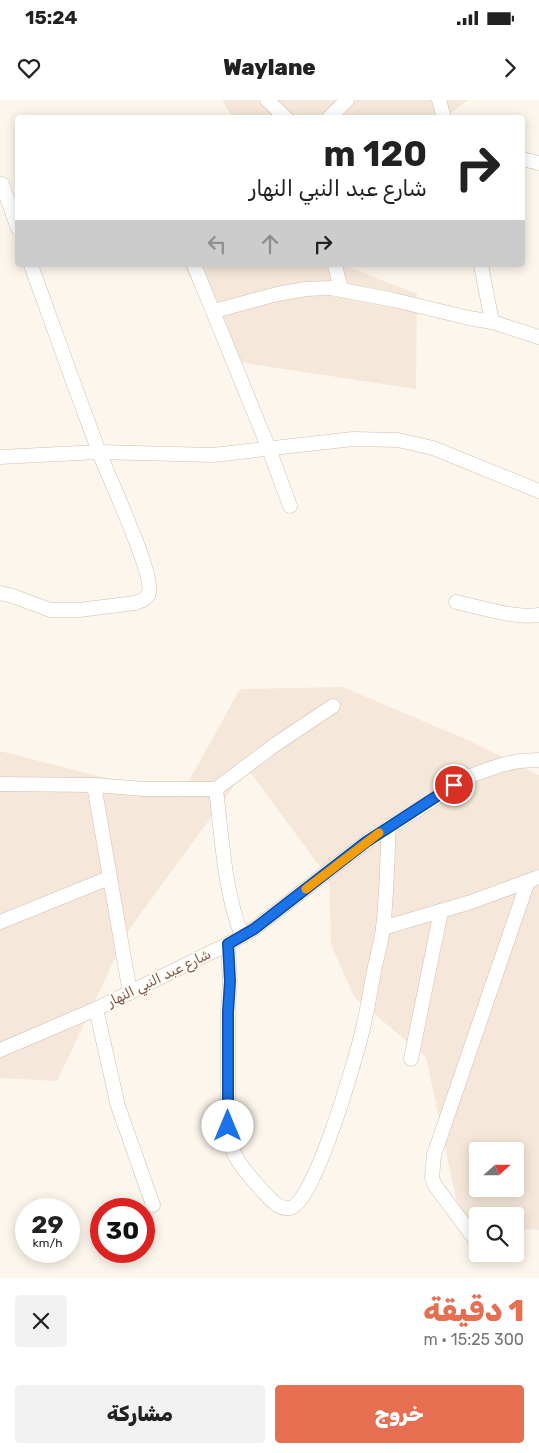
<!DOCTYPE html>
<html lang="ar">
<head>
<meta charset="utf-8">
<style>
  :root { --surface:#fff; --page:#f2f2f2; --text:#222; --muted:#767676; --accent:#e76f51 }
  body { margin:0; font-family:Rubik,Vazirmatn,sans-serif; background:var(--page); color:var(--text); direction:rtl; height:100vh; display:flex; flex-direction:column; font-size:19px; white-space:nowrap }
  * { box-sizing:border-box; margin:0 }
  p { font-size:16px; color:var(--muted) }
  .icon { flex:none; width:28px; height:28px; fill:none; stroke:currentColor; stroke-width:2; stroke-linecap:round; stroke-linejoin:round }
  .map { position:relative; height:1178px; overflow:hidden; direction:ltr }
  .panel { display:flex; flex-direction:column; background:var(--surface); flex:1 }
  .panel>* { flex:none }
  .guide { position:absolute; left:15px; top:15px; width:510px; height:152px; border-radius:5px; box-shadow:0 2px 12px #0003; direction:rtl; background:#fff; color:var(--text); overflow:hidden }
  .needle { width:32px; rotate:69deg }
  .fabs { position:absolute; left:469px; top:1042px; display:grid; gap:10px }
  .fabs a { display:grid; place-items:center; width:55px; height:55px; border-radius:5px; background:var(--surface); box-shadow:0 2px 12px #0003; font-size:25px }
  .speed { position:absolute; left:15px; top:1098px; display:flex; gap:10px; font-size:25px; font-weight:700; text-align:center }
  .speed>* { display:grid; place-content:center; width:65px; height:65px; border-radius:50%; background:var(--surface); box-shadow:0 2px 12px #0003; line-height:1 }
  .speed small { font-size:12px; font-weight:400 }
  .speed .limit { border:8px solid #d22; background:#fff; color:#111 }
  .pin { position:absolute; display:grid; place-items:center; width:42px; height:42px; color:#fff; margin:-21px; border:2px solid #fff; border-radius:50%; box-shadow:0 1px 5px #0007 }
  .me { position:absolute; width:55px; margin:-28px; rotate:0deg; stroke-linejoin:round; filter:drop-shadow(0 0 4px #0008) }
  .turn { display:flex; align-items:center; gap:18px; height:105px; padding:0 15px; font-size:22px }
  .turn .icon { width:65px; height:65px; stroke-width:2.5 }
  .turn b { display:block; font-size:35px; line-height:42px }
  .lanes { display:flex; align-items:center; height:48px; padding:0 15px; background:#0003; justify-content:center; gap:25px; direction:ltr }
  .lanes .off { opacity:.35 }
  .round { display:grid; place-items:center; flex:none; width:52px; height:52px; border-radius:5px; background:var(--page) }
  .summary { display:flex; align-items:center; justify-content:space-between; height:85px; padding:0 15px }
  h1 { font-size:30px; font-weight:800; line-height:38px; color:var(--accent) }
  .button { display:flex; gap:10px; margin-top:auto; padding:10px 15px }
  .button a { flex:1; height:58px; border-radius:5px; background:var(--accent); color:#fff; font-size:20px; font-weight:800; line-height:58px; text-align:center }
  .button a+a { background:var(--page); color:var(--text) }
  .status { display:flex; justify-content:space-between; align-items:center; height:35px; padding:0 25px; background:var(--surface); direction:ltr }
  .status svg { height:14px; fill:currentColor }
  header { display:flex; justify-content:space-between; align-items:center; height:65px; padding:0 15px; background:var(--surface); font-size:22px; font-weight:800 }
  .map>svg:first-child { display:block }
</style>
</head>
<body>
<div class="status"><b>15:24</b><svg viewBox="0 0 49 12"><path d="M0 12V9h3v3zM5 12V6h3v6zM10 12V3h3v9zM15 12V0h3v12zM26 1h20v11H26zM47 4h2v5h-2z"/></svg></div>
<header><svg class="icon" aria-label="forward" viewBox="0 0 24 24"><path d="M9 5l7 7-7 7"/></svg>Waylane<svg class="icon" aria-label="heart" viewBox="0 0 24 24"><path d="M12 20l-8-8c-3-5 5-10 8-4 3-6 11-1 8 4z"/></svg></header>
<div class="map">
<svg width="539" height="1178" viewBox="0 0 539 1178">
  <rect width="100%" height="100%" fill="#fdf6ec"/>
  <g fill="#f5e8da" fill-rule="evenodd">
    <polygon points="222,0 468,0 444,18 232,17"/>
    <polygon points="184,165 348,165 348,167 417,194 416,289 231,261"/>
    <path d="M343 587 470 641 539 675V1130L515 1128V1116H478L477 1124 461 1122 426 957 355 898 331 845 329 779 247 668 128 831 57 981 0 978V651L180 697 240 589ZM478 1051H515V1089H478Z"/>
  </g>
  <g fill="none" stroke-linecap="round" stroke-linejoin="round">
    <g stroke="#d1beb0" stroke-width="15">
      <g id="minor">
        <polyline points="267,0 286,18"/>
        <polyline points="439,0 444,18"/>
        <polyline points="329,18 347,0"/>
        <polyline points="522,59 539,63"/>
        <polyline points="2,84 18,128"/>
        <polyline points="194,165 269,349 290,406"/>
        <polyline points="335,165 341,190"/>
        <polyline points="481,165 492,222"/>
        <polyline points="214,211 277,194 306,189 331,188 394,200 469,218 492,222 539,237"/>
        <polyline points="0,357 99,352 213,355 353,339 398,340 433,348 539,391"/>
        <path d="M0 493 13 496 50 510H79L135 503C141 501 148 499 149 492 154 473 108 376 99 352 76 290 53 227 31 165"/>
        <path d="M456 502C480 507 515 519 539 515"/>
        <polyline points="0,684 94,685 144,689 216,689 276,644 333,606"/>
        <polyline points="94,685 130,893"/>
        <path d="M216 689C222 738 224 790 242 836"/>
        <polyline points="0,822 109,778"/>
        <polyline points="383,828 471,802 539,777"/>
        <path d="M228 844 230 881 228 911V1026C229 1054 242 1068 260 1088 268 1096 277 1110 290 1108 314 1105 357 955 363 928 367 911 370 894 373 876 376 860 381 844 383 828 387 795 387 760 389 726"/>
        <polyline points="96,909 118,1006 153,1105"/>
        <polyline points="0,950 96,909 228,844 254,829 366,742 470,676 501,665 519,661 539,660"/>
        <polyline points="411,959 441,811"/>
        <polyline points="474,1138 434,1084 432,1077 434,1055 528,781"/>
      </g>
    </g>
    <use href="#minor" stroke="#fff" stroke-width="14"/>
  </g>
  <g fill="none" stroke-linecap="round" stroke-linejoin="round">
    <g stroke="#114b97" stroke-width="12">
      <polyline id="route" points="228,1026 228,912 230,881 228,844 254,829 366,742 454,685"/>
    </g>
    <use href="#route" stroke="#1a73e8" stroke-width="9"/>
    <polyline stroke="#f59e0b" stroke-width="9" points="306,789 379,733"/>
  </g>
  <g text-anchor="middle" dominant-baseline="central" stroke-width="4" stroke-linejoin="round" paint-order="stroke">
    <g font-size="14" fill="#7a5c4d" stroke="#fffaf3">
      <text transform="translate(159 878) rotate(-26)">شارع عبد النبي النهار</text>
    </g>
  </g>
</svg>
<div class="fabs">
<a><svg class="needle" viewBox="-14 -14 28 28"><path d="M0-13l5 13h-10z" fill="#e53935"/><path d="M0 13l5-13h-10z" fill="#767676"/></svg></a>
<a><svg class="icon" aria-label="search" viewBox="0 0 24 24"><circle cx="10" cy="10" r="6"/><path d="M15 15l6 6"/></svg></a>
</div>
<div class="speed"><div>29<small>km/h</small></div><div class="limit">30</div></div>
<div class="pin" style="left:454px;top:685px;background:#d93025"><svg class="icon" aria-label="arrive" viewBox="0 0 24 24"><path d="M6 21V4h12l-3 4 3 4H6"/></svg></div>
<svg class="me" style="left:228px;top:1026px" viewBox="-20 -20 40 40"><circle r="19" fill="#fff"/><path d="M0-13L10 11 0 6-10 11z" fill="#1a73e8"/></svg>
<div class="guide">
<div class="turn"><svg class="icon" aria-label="right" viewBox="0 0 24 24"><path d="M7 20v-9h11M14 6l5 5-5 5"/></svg><div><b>120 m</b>شارع عبد النبي النهار</div></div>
<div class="lanes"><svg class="icon off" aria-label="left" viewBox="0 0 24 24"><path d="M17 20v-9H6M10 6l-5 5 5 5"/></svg><svg class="icon off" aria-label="ahead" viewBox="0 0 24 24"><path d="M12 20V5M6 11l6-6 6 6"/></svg><svg class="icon" aria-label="right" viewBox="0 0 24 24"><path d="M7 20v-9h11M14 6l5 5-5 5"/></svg></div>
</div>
</div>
<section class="panel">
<div class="summary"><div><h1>1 دقيقة</h1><p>300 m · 15:25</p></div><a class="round"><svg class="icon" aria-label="close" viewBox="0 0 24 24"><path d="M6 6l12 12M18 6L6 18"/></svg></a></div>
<div class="button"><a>خروج</a><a>مشاركة</a></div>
</section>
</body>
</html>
